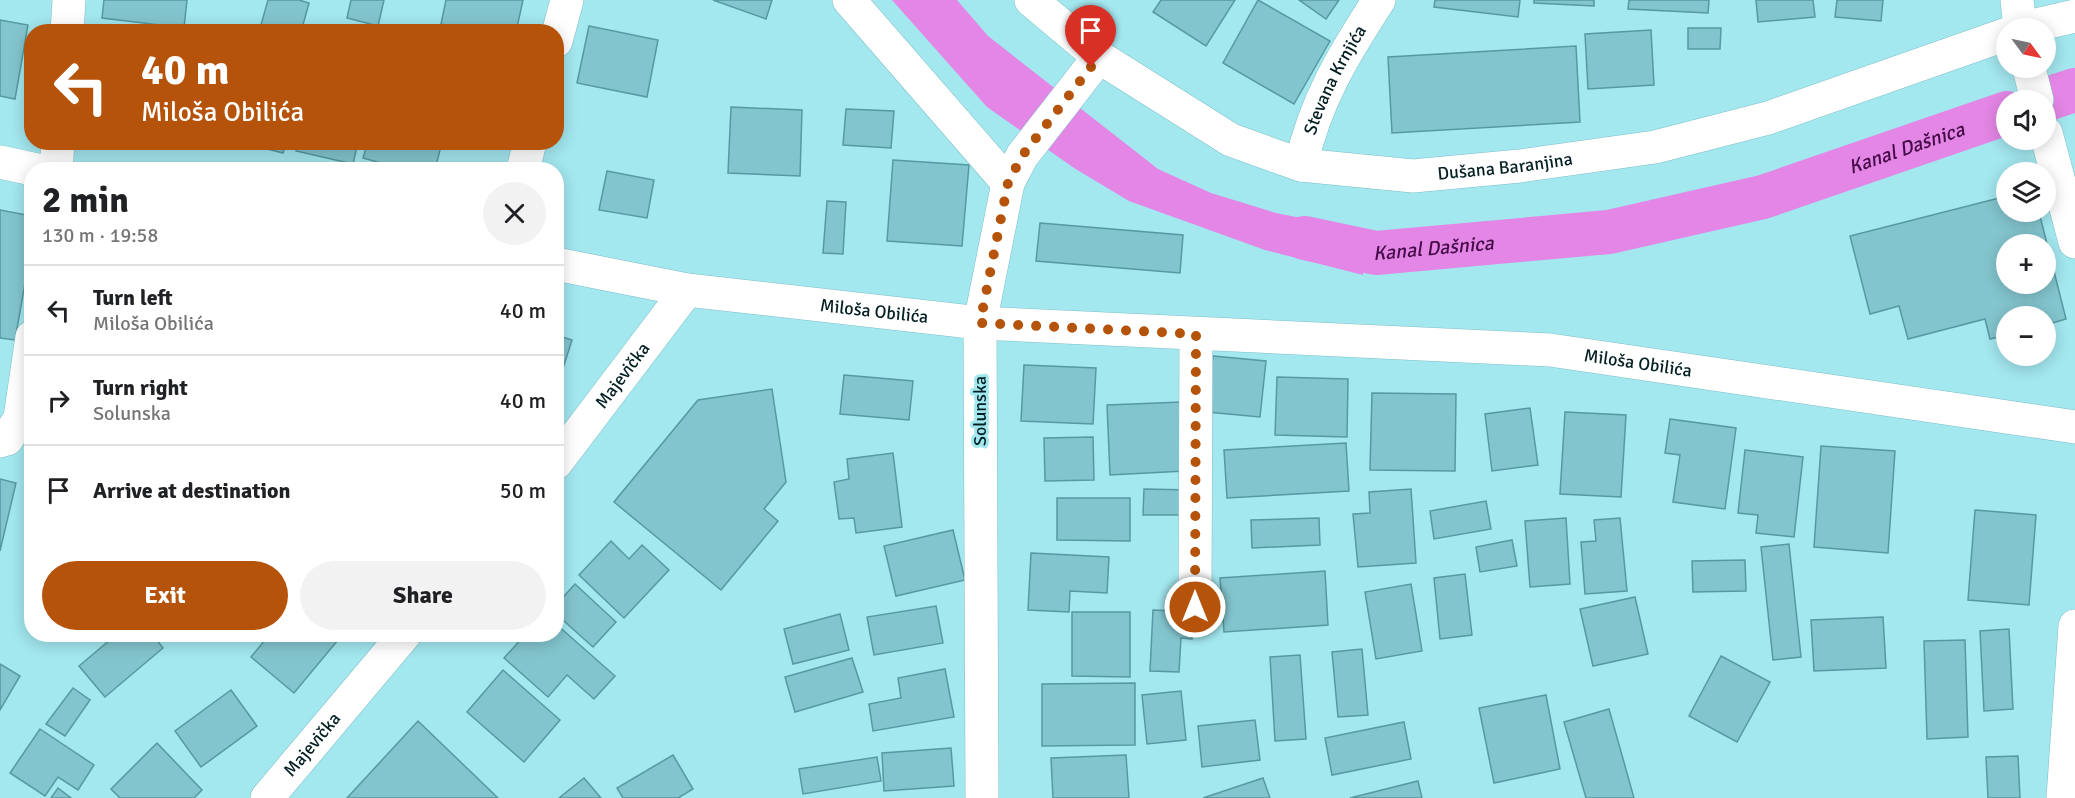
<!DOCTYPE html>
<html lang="en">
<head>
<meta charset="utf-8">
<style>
  :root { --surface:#fff; --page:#f2f2f2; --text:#202124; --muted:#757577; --line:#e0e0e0; --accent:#b45309 }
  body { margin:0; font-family:Signika,sans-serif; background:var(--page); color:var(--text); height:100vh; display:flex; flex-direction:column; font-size:22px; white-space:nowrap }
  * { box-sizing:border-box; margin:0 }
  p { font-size:20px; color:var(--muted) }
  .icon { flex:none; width:33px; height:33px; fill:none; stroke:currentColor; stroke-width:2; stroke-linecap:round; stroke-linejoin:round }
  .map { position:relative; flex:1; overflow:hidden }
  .side { position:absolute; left:24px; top:162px; width:540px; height:480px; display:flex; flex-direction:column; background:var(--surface); border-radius:24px; box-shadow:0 3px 15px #0003 }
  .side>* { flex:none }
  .hud { position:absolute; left:24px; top:24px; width:540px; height:126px; border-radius:24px; box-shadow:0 3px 15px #0003; background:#b45309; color:#fff; overflow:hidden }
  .needle { width:39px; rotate:123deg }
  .fabs { position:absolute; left:1996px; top:18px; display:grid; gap:12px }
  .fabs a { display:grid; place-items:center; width:60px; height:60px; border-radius:50%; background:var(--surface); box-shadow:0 3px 15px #0003; font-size:30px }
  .pin { position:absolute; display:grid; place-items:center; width:51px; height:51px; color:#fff; margin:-62px -26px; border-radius:50% 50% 50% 0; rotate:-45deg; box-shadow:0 0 6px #0007 }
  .pin .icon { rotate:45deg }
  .me { position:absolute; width:66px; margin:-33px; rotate:0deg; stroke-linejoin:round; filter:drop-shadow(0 0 4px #0008) }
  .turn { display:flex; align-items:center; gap:21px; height:126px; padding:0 18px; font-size:27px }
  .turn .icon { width:78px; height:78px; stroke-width:2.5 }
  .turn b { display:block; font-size:42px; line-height:51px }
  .round { display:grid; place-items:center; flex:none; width:63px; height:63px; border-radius:32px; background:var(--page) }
  .overview { display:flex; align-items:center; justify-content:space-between; height:102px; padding:0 18px }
  h1 { font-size:36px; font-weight:800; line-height:45px }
  .cta { display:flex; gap:12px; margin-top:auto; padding:12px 18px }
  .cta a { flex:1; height:69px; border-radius:36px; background:var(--accent); color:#fff; font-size:24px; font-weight:800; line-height:69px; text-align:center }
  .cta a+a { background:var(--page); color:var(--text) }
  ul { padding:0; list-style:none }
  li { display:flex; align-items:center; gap:18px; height:90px; padding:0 18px; border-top:2px solid var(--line) }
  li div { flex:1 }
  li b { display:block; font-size:22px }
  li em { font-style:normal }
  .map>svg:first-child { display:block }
</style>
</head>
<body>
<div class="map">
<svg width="2075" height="798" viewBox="0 0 2075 798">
  <rect width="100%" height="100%" fill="#a3e7ef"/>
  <polygon fill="#e386e6" points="892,0 957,0 988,36 1158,169 1211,193 1276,213 1362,230 1363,275 1265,250 1129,201 1074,168 987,107"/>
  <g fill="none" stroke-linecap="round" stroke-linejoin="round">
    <g stroke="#e386e6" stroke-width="44">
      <polyline points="2044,100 2075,90"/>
      <path id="s1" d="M1305 238 1376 253 1609 232 1763 197 2007 113"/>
    </g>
  </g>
  <g fill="#83c5ce" stroke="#5799a1" stroke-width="1.5" fill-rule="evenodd">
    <polygon points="104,0 187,0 184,28 102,18"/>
    <polygon points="268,0 299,0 309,3 301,32 259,32"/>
    <polygon points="351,0 384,0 378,26 347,18"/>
    <polygon points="446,0 523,0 516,32 474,32 441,24"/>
    <polygon points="713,0 772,0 766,19"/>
    <polygon points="1161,0 1235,0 1206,46 1153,12"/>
    <polygon points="1258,0 1330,41 1294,104 1223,63"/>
    <polygon points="1299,0 1339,0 1326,19"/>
    <polygon points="1435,0 1520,0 1518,17 1434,7"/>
    <polygon points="1534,0 1594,0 1594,6 1534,3"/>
    <polygon points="1629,0 1709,0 1708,13 1628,9"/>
    <polygon points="1756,0 1813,0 1815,17 1758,22"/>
    <polygon points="1837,0 1883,0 1881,21 1835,17"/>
    <polygon points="0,20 28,25 15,99 0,96"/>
    <polygon points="589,26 658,40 647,97 577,83"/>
    <polygon points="1688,28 1721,28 1720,49 1688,49"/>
    <polygon points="1651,30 1654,85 1588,89 1585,34"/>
    <polygon points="1576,46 1580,122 1392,133 1388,57"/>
    <polygon points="731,107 802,110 800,176 728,173"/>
    <polygon points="846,109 894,111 891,148 843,145"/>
    <polygon points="240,142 286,142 283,153"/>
    <polygon points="298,142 358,142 353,164 296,151"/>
    <polygon points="368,142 442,142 435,170 406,170 363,158"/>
    <polygon points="474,142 499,142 497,149"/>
    <polygon points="893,160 969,165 962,246 887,241"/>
    <polygon points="607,171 654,180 647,218 599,210"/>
    <path d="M2007 196V212H2039L2066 319 2046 325V316H2007V335L1990 339 1985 319 1908 339 1899 306 1870 314 1850 236ZM2007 244H2046V284H2007Z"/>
    <polygon points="827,201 846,202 843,254 823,253"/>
    <polygon points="0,210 32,216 32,244 15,340 0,338"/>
    <polygon points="1040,223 1183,235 1180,273 1036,261"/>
    <polygon points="556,335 572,340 558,384 556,384"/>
    <polygon points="1213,356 1266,361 1260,417 1207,412"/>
    <polygon points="1024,365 1096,368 1093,424 1021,421"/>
    <polygon points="844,375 913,381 909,420 840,414"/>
    <polygon points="1277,377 1348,379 1347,437 1275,435"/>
    <polygon points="772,389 786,482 764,509 778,521 721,590 614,502 698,400"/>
    <polygon points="1372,393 1456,394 1455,471 1370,470"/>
    <polygon points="1182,402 1185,471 1110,475 1107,405"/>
    <polygon points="1530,408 1538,465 1492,471 1485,414"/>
    <polygon points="1565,412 1626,415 1621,497 1560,494"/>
    <polygon points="1670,419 1736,428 1725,509 1673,502 1680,455 1665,453"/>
    <polygon points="1093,437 1094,480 1045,481 1044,438"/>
    <polygon points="1346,443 1349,491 1227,498 1224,450"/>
    <polygon points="1821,446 1895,451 1888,553 1814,547"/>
    <polygon points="1745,450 1803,457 1794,537 1756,533 1758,515 1738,513"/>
    <polygon points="893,453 902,527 856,533 854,518 839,519 834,482 849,479 847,459"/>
    <polygon points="0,479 16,483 0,551"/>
    <polygon points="1144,489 1191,490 1191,515 1143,515"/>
    <polygon points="1411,489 1416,563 1358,567 1353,514 1370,513 1369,492"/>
    <polygon points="1057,498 1130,498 1130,541 1057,540"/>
    <polygon points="1486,501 1491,529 1434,539 1430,511"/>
    <polygon points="1975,510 2036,515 2029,605 1968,600"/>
    <polygon points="1319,518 1320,545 1252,548 1251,520"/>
    <polygon points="1566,518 1570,584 1530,587 1525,521"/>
    <polygon points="1620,518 1627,591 1585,594 1581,542 1596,541 1594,520"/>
    <polygon points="953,530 965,580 896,596 884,546"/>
    <polygon points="1512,540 1517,566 1480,572 1476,547"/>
    <polygon points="611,541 629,559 642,545 669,570 624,618 579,575"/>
    <polygon points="1789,544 1801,657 1773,660 1761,547"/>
    <polygon points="1031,553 1109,557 1107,593 1070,591 1069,612 1028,610"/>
    <polygon points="1745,560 1746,591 1693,592 1692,561"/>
    <polygon points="1325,571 1328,625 1224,632 1220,578"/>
    <polygon points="1465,574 1472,635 1440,639 1434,578"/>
    <polygon points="575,584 616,622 593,647 556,614 556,605"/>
    <polygon points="1411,584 1422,651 1376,659 1365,592"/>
    <polygon points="1635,597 1648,654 1593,666 1580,609"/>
    <polygon points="936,606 943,643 874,655 867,617"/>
    <polygon points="1153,610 1193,612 1192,639 1181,638 1179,672 1150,671"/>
    <polygon points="1072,612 1130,612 1130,677 1072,676"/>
    <polygon points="840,614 849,650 793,664 784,629"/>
    <polygon points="1883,617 1886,668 1814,671 1811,620"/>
    <polygon points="556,624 615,676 594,699 567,675 548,697 504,658 526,634 556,634"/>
    <polygon points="2009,629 2013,709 1984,711 1980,631"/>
    <polygon points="117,634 152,634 163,648 105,697 79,666"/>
    <polygon points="270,634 343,634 294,693 251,657"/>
    <polygon points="1965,640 1968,737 1927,739 1924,641"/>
    <polygon points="1362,649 1368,715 1338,717 1332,652"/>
    <polygon points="1300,655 1306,739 1275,741 1270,657"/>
    <polygon points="1721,656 1770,682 1737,742 1689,716"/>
    <polygon points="852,658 863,692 795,712 785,677"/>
    <polygon points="0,664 20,676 0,710"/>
    <polygon points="945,669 954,717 873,731 869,704 901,698 898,678"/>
    <polygon points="503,670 560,720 524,762 467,712"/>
    <polygon points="1135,683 1135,745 1042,746 1042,684"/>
    <polygon points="73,688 90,700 65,736 46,724"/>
    <polygon points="231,690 257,726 201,767 175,731"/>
    <polygon points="1181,691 1186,740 1147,744 1142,695"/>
    <polygon points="1546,695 1560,769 1494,783 1479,708"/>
    <polygon points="1609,709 1634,798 1586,798 1564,722"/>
    <polygon points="1255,720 1260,760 1202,767 1198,726"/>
    <polygon points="418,721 498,798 347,798"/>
    <polygon points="1404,722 1411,759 1332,775 1325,738"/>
    <polygon points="40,729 94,765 78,790 58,777 45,796 10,773"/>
    <polygon points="157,743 202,790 194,798 120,798 111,789"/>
    <polygon points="951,748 954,786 884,791 882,753"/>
    <polygon points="673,755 693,789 678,798 623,798 617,788"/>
    <polygon points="1126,755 1129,798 1053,798 1051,758"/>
    <polygon points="2018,756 2020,798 1988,798 1986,757"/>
    <polygon points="877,757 881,781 803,794 799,769"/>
    <polygon points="584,778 601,798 559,798"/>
    <polygon points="1263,778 1270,798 1203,798"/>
    <polygon points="1418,781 1422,798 1350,798"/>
    <polygon points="58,788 71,798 51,798"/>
  </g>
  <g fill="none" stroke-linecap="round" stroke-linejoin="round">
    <g stroke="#7dbfc8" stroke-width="34">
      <g id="minor">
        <polyline points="849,0 1008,183"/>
        <path id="s2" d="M1031 0 1099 57 1231 140 1301 165 1413 176 1520 166 1655 147 1768 118 2007 34"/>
        <polyline points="2023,28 2075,16"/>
        <polyline points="67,32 69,0"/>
        <polyline points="556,41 567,0"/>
        <path id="s3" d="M1301 165C1315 101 1344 54 1379 0"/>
        <polyline points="56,170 58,142"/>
        <polyline points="523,170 530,142"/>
        <polyline points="0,441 7,439 20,418 32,337"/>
        <polyline points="1195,607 1196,334"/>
        <polyline points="982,798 980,323 1008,183 1022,156 1099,57"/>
        <polyline points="2063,798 2075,626"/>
      </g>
    </g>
    <g stroke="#7dbfc8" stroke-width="34">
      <g id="tertiary">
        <polyline points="2017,0 2020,28"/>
        <polyline points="2029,68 2037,100"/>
        <polyline points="2046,133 2075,242"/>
        <path id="s4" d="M556 463 687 290"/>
        <path id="s5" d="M267 798 405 634"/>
      </g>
    </g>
    <g stroke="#7dbfc8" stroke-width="34">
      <g id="secondary">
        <polyline points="0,162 37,170"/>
        <path id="s6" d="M556 264 687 290 980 323 1550 350 2075 427"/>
      </g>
    </g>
    <use href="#minor" stroke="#fff" stroke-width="33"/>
    <use href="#tertiary" stroke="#fff" stroke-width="33"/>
    <use href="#secondary" stroke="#fff" stroke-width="33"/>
  </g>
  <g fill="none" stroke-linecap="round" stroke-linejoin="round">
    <polyline stroke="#b45309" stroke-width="10" stroke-dasharray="0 18" points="1091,67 1022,156 1008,183 980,323 1196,334 1195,607"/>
  </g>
  <g text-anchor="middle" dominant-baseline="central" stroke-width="6" stroke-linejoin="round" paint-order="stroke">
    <g font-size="18" fill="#042023" stroke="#a3e7ef">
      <text stroke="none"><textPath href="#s3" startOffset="92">Stevana Krnjića</textPath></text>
      <text stroke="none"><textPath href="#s2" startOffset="524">Dušana Baranjina</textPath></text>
      <text stroke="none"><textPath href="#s6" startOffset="322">Miloša Obilića</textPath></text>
      <text stroke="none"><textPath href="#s6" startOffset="1088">Miloša Obilića</textPath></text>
      <text stroke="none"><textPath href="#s4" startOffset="110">Majevička</textPath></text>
      <text transform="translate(980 411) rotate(-90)">Solunska</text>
      <text stroke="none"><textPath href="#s5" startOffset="70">Majevička</textPath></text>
    </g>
    <g font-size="20" font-style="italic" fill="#450a48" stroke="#a3e7ef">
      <text stroke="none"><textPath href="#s1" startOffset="616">Kanal Dašnica</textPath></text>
      <text stroke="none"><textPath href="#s1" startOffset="130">Kanal Dašnica</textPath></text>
    </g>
  </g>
</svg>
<div class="fabs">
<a><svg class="needle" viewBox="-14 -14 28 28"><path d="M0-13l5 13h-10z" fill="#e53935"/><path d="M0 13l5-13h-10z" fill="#757577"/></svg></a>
<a><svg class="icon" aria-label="sound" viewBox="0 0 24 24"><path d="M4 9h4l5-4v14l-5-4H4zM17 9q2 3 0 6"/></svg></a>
<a><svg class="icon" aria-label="layers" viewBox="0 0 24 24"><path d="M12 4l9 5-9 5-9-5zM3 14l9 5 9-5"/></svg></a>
<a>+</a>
<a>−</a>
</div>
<div class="pin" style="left:1091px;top:67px;background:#d93025"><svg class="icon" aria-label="arrive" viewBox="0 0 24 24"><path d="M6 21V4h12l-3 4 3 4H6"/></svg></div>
<svg class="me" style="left:1195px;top:607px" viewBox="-20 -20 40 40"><circle r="17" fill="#b45309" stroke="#fff" stroke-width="3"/><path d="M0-11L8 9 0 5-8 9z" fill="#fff"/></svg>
<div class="hud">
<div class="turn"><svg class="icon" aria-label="left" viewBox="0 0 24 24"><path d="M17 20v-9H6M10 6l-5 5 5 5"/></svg><div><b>40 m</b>Miloša Obilića</div></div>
</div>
<section class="side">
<div class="overview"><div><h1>2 min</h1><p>130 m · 19:58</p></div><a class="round"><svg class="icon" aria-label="close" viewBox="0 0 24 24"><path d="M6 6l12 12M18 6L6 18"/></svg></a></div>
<ul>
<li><svg class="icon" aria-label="left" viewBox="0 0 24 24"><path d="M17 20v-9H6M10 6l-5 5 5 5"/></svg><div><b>Turn left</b><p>Miloša Obilića</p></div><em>40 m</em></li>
<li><svg class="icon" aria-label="right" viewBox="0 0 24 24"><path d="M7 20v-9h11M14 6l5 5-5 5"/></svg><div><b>Turn right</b><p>Solunska</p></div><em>40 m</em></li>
<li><svg class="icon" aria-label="arrive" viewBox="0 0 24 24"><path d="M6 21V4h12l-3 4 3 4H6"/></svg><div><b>Arrive at destination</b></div><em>50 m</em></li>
</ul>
<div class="cta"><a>Exit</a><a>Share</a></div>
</section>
</div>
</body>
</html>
